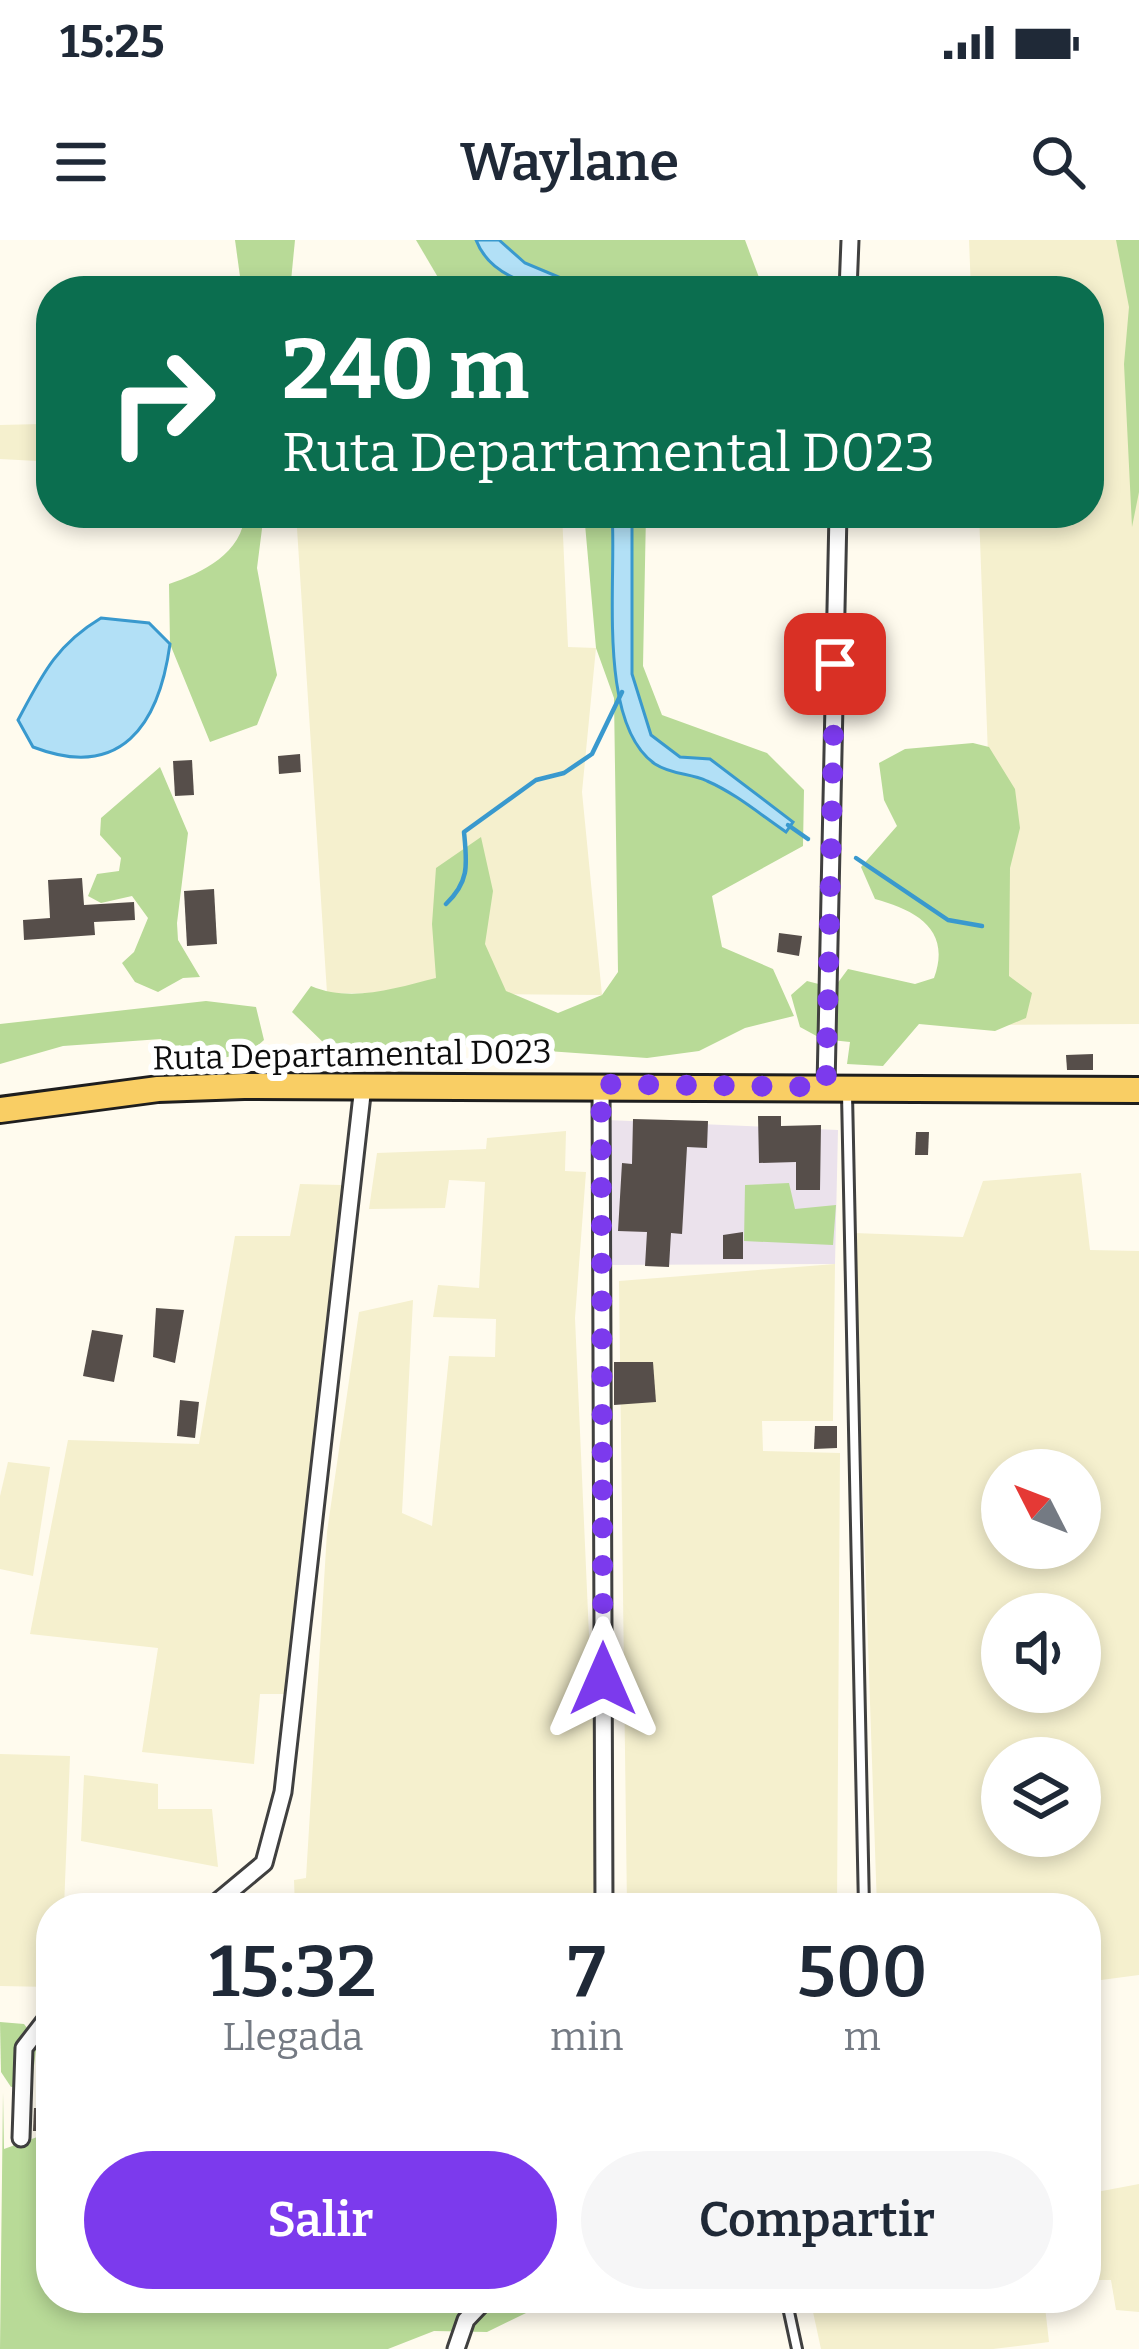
<!DOCTYPE html>
<html lang="es">
<head>
<meta charset="utf-8">
<style>
  :root { --surface:#fff; --page:#f6f6f7; --text:#1f2937; --muted:#747a83; --accent:#7c3aed }
  body { margin:0; font-family:Bitter,serif; background:var(--page); color:var(--text); height:100vh; display:flex; flex-direction:column; font-size:45px; white-space:nowrap }
  * { box-sizing:border-box; margin:0 }
  p { font-size:39px; color:var(--muted) }
  .icon { flex:none; width:66px; height:66px; fill:none; stroke:currentColor; stroke-width:2; stroke-linecap:round; stroke-linejoin:round }
  .map { position:relative; flex:1; overflow:hidden }
  .sheet { position:absolute; left:36px; top:1653px; width:1065px; height:420px; display:flex; flex-direction:column; background:var(--surface); border-radius:48px; box-shadow:0 6px 18px #0003 }
  .sheet>* { flex:none }
  .guide { position:absolute; left:36px; top:36px; width:1068px; height:252px; border-radius:48px; box-shadow:0 6px 18px #0003; background:#0b6e4f; color:#fff; overflow:hidden }
  .needle { width:78px; rotate:312deg }
  .tools { position:absolute; left:981px; top:1209px; display:grid; gap:24px }
  .tools a { display:grid; place-items:center; width:120px; height:120px; border-radius:50%; background:var(--surface); box-shadow:0 6px 18px #0003; font-size:60px }
  .pin { position:absolute; display:grid; place-items:center; width:102px; height:102px; color:#fff; margin:-51px; border-radius:24px; box-shadow:0 6px 18px #0006 }
  .me { position:absolute; width:132px; margin:-66px; rotate:0deg; stroke-linejoin:round; filter:drop-shadow(0 0 9px #0008) }
  .turn { display:flex; align-items:center; gap:42px; height:252px; padding:0 48px; font-size:54px }
  .turn .icon { width:156px; height:156px; stroke-width:2.5 }
  .turn b { display:block; font-size:84px; line-height:102px }
  .eta { display:flex; justify-content:space-evenly; align-items:center; height:204px; text-align:center }
  .eta b { font-size:72px; font-weight:600; line-height:84px }
  .button { display:flex; gap:24px; margin-top:auto; padding:24px 48px }
  .button a { flex:1; height:138px; border-radius:72px; background:var(--accent); color:#fff; font-size:48px; font-weight:600; line-height:138px; text-align:center }
  .button a+a { background:var(--page); color:var(--text) }
  .status { display:flex; justify-content:space-between; align-items:center; height:84px; padding:0 60px; background:var(--surface); direction:ltr }
  .status svg { height:33px; fill:currentColor }
  header { display:flex; justify-content:space-between; align-items:center; height:156px; padding:0 48px; background:var(--surface); font-size:54px; font-weight:600 }
  .map>svg:first-child { display:block }
</style>
</head>
<body>
<div class="status"><b>15:25</b><svg viewBox="0 0 49 12"><path d="M0 12V9h3v3zM5 12V6h3v6zM10 12V3h3v9zM15 12V0h3v12zM26 1h20v11H26zM47 4h2v5h-2z"/></svg></div>
<header><svg class="icon" aria-label="menu" viewBox="0 0 24 24"><path d="M4 6h16M4 12h16M4 18h16"/></svg>Waylane<svg class="icon" aria-label="search" viewBox="0 0 24 24"><circle cx="10" cy="10" r="6"/><path d="M15 15l6 6"/></svg></header>
<div class="map">
<svg width="1139" height="2109" viewBox="0 0 1139 2109">
  <rect width="100%" height="100%" fill="#fffbee"/>
  <polygon fill="#ebe2ec" points="607,880 838,890 835,1024 602,1025"/>
  <g fill="#f5f0ce" fill-rule="evenodd">
    <polygon points="969,0 1139,0 1139,784 998,785 979,273 1089,273 1089,51 971,51"/>
    <polygon points="41,184 37,221 0,219 0,185"/>
    <polygon points="296,273 562,273 568,407 596,408 582,552 602,755 327,753"/>
    <polygon points="566,891 565,931 586,932 575,1078 601,1668 295,1668 294,1640 306,1638 327,1292 359,1072 413,1060 402,1273 432,1286 449,1116 495,1117 496,1079 433,1077 438,1045 479,1048 485,942 449,940 445,968 369,969 377,913 486,909 487,898"/>
    <path d="M1081 933 1090 1010 1139 1011V1735L1086 1742V1668H877L854 993 963 997 983 941ZM1002 1230H1080V1308H1002ZM1002 1374H1080V1452H1002ZM1002 1518H1080V1596H1002Z"/>
    <polygon points="300,944 342,945 290,1454 260,1454 254,1524 142,1512 158,1408 30,1394 68,1200 199,1204 235,996 290,996"/>
    <polygon points="835,1024 833,1181 762,1181 763,1211 840,1213 837,1668 627,1668 619,1041"/>
    <polygon points="8,1222 50,1227 33,1336 0,1329 0,1256"/>
    <polygon points="0,1514 70,1516 64,1668 51,1668 51,1747 0,1746"/>
    <polygon points="84,1535 158,1544 158,1569 212,1569 218,1627 81,1601"/>
    <polygon points="1139,1944 1139,2072 1116,2070 1111,2040 1086,2040 1086,1954"/>
    <polygon points="810,2058 1044,2058 1049,2102 993,2109 821,2109"/>
  </g>
  <g fill="#b8da97">
    <polygon points="235,0 295,0 290,51 242,51"/>
    <polygon points="416,0 745,0 764,51 446,51"/>
    <polygon points="1116,0 1139,0 1139,252 1132,287 1124,124 1129,67"/>
    <path d="M245 273H264L257 328 277 435 257 485 210 502 170 404 169 344C202 333 243 313 245 273Z"/>
    <path d="M584 273H646L643 426 662 475 767 513 804 550 803 606 712 656 722 707 773 729 794 776 745 788 699 811 647 818 434 803 330 809 292 772 311 746C351 763 396 748 436 738L432 684 436 628 481 597 493 651 485 704 506 751 558 773 602 755 618 732 614 458 596 408Z"/>
    <path d="M973 503 989 507 1015 549 1020 588 1010 628 1009 736 1032 753 1026 778 995 791 919 784 883 826 847 824 850 802 822 799 800 787 791 755 807 741 834 748 848 729 915 744 934 738C952 689 915 670 875 659L861 627 897 586 884 560 879 523 905 509Z"/>
    <polygon points="160,527 188,593 177,683 178,700 200,737 183,738 158,752 135,742 122,723 134,712 148,678 132,656 101,663 88,656 97,634 119,631 121,618 100,595 101,578"/>
    <path d="M206 761 256 767 264 800C241 823 179 828 161 799L63 806 0 824V784Z"/>
    <polygon points="789,943 795,969 836,965 833,1005 744,1001 745,945"/>
    <polygon points="0,1782 24,1784 37,1801 32,1843 11,1847 1,1832"/>
    <polygon points="3,1852 4,1909 51,1892 51,2058 557,2058 487,2092 434,2091 388,2109 0,2109"/>
  </g>
  <g fill="#b2e0f6" stroke="#3999ce" stroke-width="3">
    <path d="M476 0H499L525 23 592 51C551 51 493 44 476 0Z"/>
    <path d="M612 273H632V434L651 495 680 517 710 519 793 582 786 592C761 575 735 553 707 541 690 533 672 535 655 524 596 483 617 338 612 273Z"/>
    <path d="M101 378 149 383 170 404C159 485 121 541 33 507L18 480C42 435 56 405 101 378Z"/>
  </g>
  <g fill="none" stroke-linecap="round" stroke-linejoin="round">
    <g stroke="#3999ce" stroke-width="4.5">
      <polyline points="788,585 808,599"/>
      <polyline points="856,618 948,680 982,686"/>
      <path d="M446 664C470 641 467 624 464 592L536 540 564 533 592 514 622 452"/>
    </g>
  </g>
  <g fill="#564e4a">
    <polygon points="300,514 301,532 279,534 278,516"/>
    <polygon points="192,520 194,555 175,556 173,521"/>
    <polygon points="82,638 84,665 134,662 135,680 94,682 95,695 24,700 23,680 50,678 48,640"/>
    <polygon points="214,649 217,704 187,706 184,651"/>
    <polygon points="779,693 802,696 799,716 777,712"/>
    <polygon points="1093,814 1093,830 1067,830 1066,815"/>
    <polygon points="758,876 781,876 781,886 821,885 820,950 796,950 796,922 759,923"/>
    <polygon points="633,879 708,881 707,908 687,907 682,994 671,993 669,1027 645,1026 647,992 618,991 622,923 632,924"/>
    <polygon points="916,892 929,892 928,915 915,915"/>
    <polygon points="743,992 743,1019 723,1019 723,995"/>
    <polygon points="156,1068 184,1070 175,1123 153,1117"/>
    <polygon points="92,1090 123,1095 114,1142 83,1136"/>
    <polygon points="614,1122 653,1122 656,1162 614,1165"/>
    <polygon points="180,1160 199,1162 195,1198 177,1196"/>
    <polygon points="815,1186 837,1186 837,1208 814,1209"/>
    <polygon points="34,1868 51,1868 51,1891 33,1891"/>
  </g>
  <g fill="none" stroke-linecap="round" stroke-linejoin="round">
    <g stroke="#404040" stroke-width="14">
      <g id="lane">
        <polyline points="847,854 864,1668"/>
        <polyline points="786,2058 797,2109"/>
      </g>
    </g>
    <g stroke="#404040" stroke-width="21">
      <g id="street">
        <polyline points="848,51 850,0"/>
        <polyline points="601,844 604,1668"/>
        <polyline points="826,847 838,273"/>
        <polyline points="210,1668 264,1623 283,1552 363,846"/>
        <polyline points="21,1898 24,1808 51,1773"/>
        <polyline points="456,2109 466,2080 487,2058"/>
      </g>
    </g>
    <g stroke="#1e1e1e" stroke-width="30">
      <polyline id="primary" points="0,870 158,849 244,846 1139,850"/>
    </g>
    <use href="#lane" stroke="#fff" stroke-width="8"/>
    <use href="#street" stroke="#fff" stroke-width="15"/>
    <use href="#primary" stroke="#f9ce64" stroke-width="24"/>
  </g>
  <g fill="none" stroke-linecap="round" stroke-linejoin="round">
    <polyline stroke="#7c3aed" stroke-width="21" stroke-dasharray="0 37.8" points="603,1439 601,844 826,847 835,424"/>
  </g>
  <g text-anchor="middle" dominant-baseline="central" stroke-width="12" stroke-linejoin="round" paint-order="stroke">
    <g font-size="33" fill="#0d0d0d" stroke="#fff">
      <text transform="translate(352 815) rotate(-1)">Ruta Departamental D023</text>
    </g>
  </g>
</svg>
<div class="tools">
<a><svg class="needle" viewBox="-14 -14 28 28"><path d="M0-13l5 13h-10z" fill="#e53935"/><path d="M0 13l5-13h-10z" fill="#747a83"/></svg></a>
<a><svg class="icon" aria-label="sound" viewBox="0 0 24 24"><path d="M4 9h4l5-4v14l-5-4H4zM17 9q2 3 0 6"/></svg></a>
<a><svg class="icon" aria-label="layers" viewBox="0 0 24 24"><path d="M12 4l9 5-9 5-9-5zM3 14l9 5 9-5"/></svg></a>
</div>
<div class="pin" style="left:835px;top:424px;background:#d93025"><svg class="icon" aria-label="arrive" viewBox="0 0 24 24"><path d="M6 21V4h12l-3 4 3 4H6"/></svg></div>
<svg class="me" style="left:603px;top:1439px" viewBox="-20 -20 40 40"><path d="M0-17L14 15 0 8-14 15z" fill="#7c3aed" stroke="#fff" stroke-width="4"/></svg>
<div class="guide">
<div class="turn"><svg class="icon" aria-label="right" viewBox="0 0 24 24"><path d="M7 20v-9h11M14 6l5 5-5 5"/></svg><div><b>240 m</b>Ruta Departamental D023</div></div>
</div>
<section class="sheet">
<div class="eta">
<div><b>15:32</b><p>Llegada</p></div>
<div><b>7</b><p>min</p></div>
<div><b>500</b><p>m</p></div>
</div>
<div class="button"><a>Salir</a><a>Compartir</a></div>
</section>
</div>
</body>
</html>
